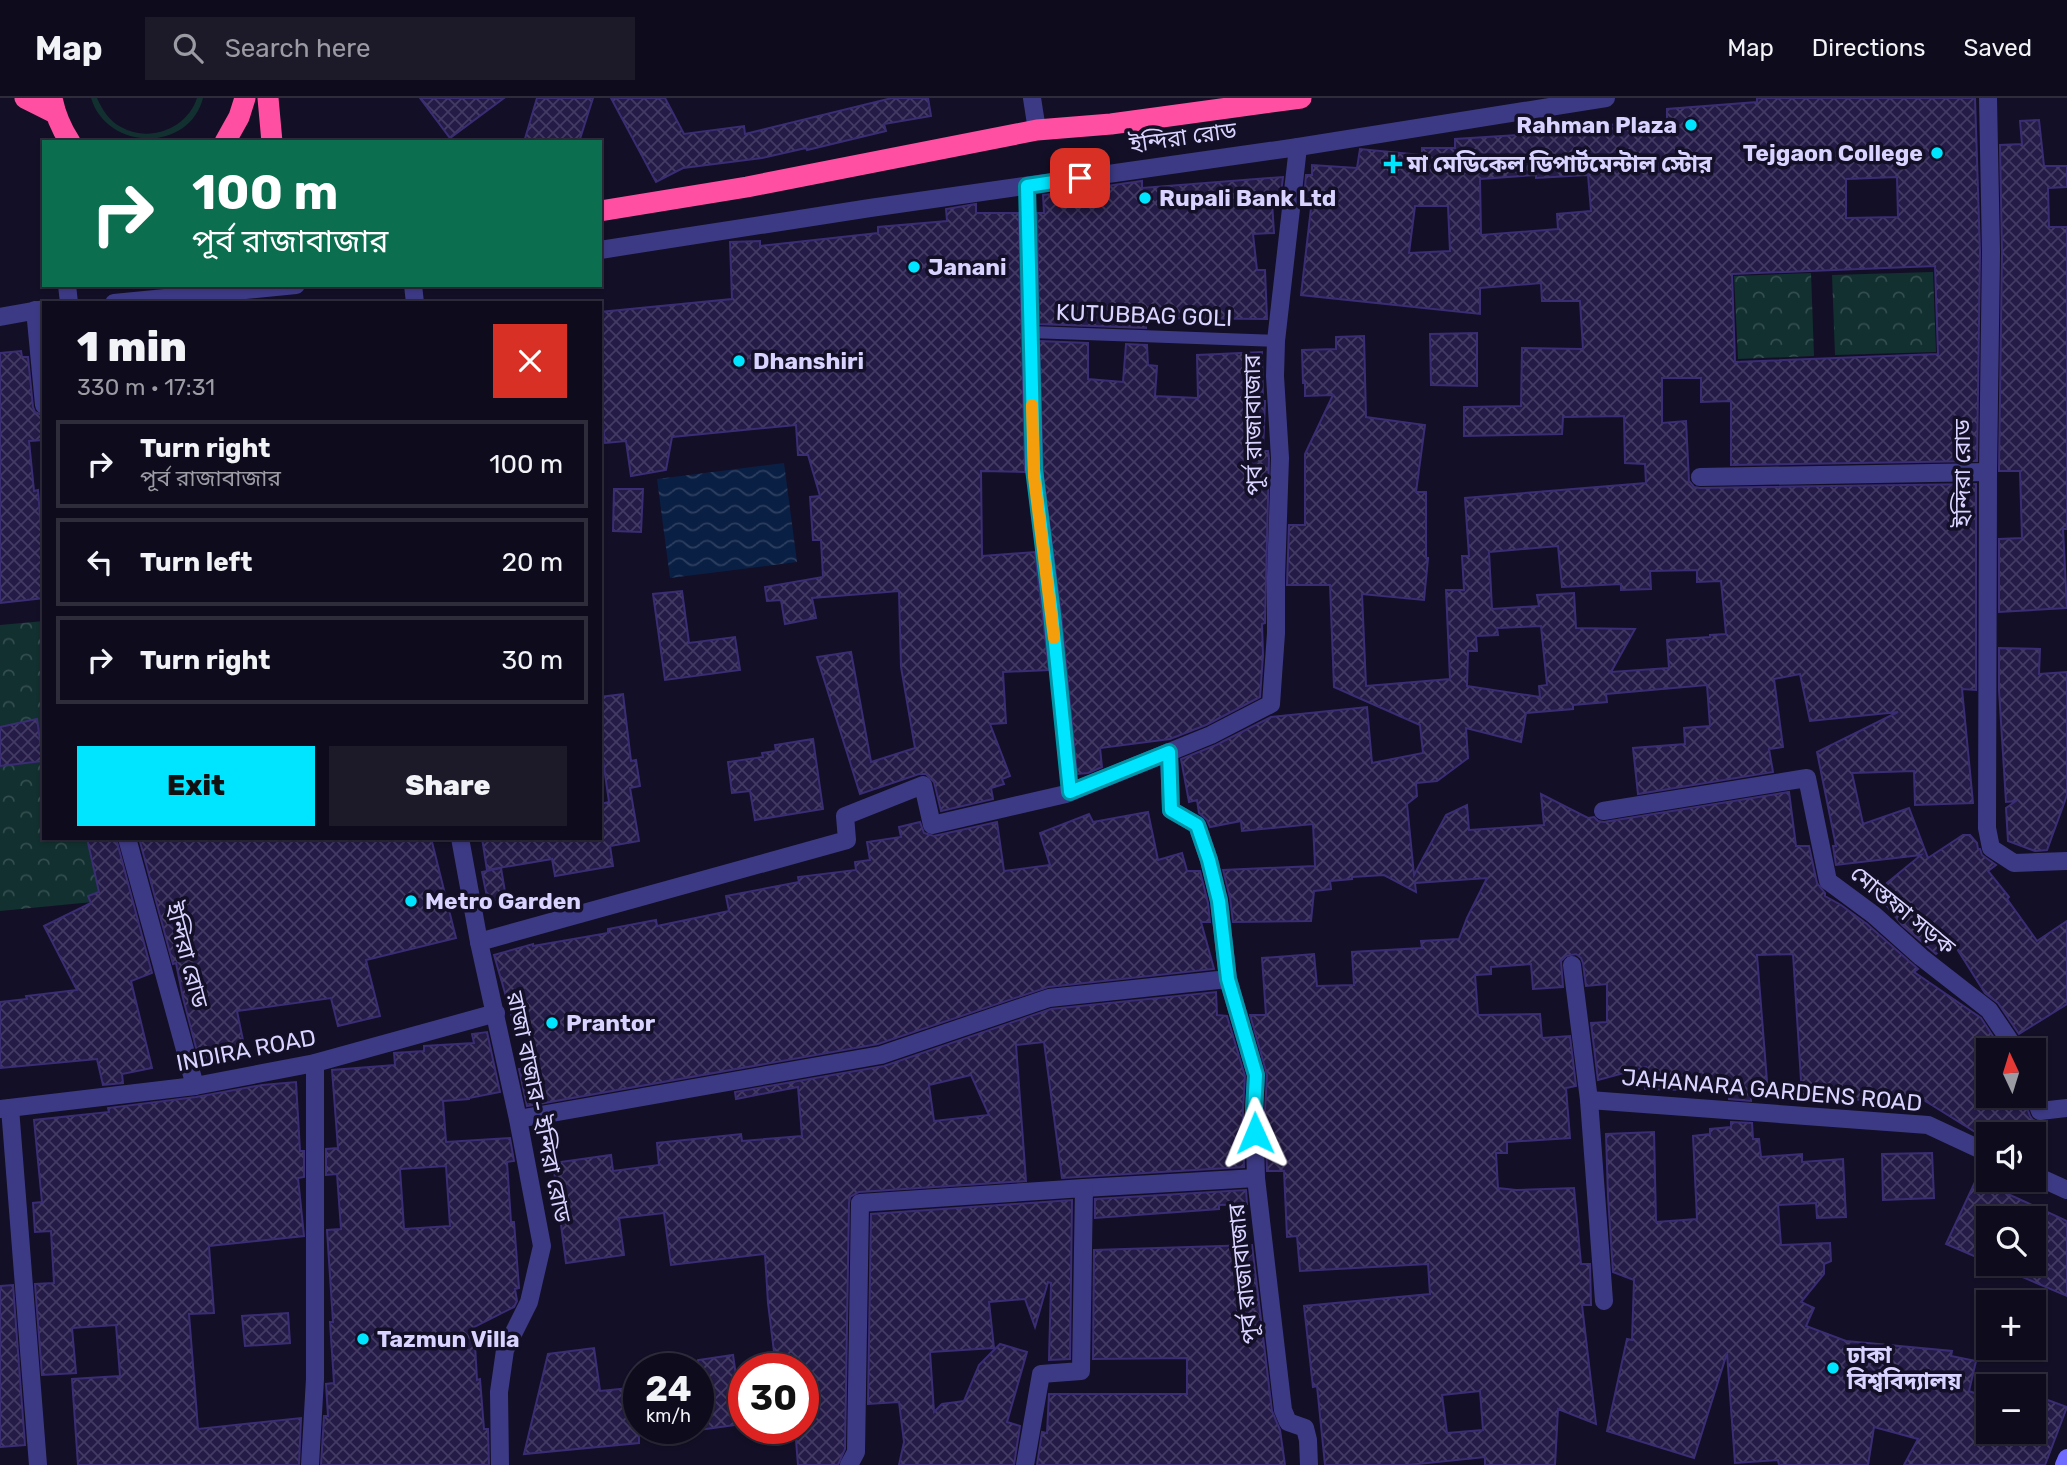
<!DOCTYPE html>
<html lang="en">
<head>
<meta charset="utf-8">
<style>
  :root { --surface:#0e0b1c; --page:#1c1929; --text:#f1f3f6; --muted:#9b9ba3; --line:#2e2b3b; --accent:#00e5ff }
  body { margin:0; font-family:Rubik,"Noto Sans Bengali",sans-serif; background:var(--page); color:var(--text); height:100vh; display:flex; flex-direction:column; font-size:26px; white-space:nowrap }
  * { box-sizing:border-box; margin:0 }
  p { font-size:23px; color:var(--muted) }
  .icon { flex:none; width:38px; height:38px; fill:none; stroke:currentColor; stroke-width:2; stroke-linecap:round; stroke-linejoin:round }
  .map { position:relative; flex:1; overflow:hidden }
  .side { position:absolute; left:42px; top:203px; width:560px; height:539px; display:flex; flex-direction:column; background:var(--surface); border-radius:0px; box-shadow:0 2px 5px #0004,0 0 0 2px var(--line) }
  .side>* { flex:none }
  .hud { position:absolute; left:42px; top:42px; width:560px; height:147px; border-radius:0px; box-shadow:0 2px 5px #0004,0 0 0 2px var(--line); background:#0b6e4f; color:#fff; overflow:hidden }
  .needle { width:46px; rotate:356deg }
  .buttons { position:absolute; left:1976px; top:940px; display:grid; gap:14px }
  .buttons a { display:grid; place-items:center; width:70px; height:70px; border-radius:0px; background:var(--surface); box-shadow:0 2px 5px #0004,0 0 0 2px var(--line); font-size:35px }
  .speed { position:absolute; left:623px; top:1255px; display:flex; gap:14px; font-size:35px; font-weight:700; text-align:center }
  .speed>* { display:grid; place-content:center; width:91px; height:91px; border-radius:50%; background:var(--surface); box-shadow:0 2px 5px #0004,0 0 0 2px var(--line); line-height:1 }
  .speed small { font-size:18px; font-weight:400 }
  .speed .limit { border:10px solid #d22; background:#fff; color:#111 }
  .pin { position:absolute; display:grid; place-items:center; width:60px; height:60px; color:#fff; margin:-30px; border-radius:14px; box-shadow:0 4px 10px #0006 }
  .me { position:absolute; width:77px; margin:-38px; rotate:359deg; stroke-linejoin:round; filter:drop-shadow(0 0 5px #0008) }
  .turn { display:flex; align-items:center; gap:24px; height:147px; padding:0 35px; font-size:32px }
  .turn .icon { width:91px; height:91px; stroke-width:2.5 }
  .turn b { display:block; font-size:49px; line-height:60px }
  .round { display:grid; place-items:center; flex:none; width:74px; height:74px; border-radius:0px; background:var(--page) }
  .summary { display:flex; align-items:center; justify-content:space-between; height:119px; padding:0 35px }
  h1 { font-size:42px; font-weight:800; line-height:52px }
  .action { display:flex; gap:14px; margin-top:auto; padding:14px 35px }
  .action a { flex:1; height:80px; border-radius:0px; background:var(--accent); color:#111; font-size:28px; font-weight:800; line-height:80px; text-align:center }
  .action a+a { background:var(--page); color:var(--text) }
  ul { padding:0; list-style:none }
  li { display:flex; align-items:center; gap:21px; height:88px; margin:0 14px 10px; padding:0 21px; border:4px solid var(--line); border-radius:0px }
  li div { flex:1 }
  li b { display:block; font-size:26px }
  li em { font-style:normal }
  header { display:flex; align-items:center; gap:42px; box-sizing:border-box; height:98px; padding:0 35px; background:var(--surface); border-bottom:2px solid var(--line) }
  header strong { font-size:33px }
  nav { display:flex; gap:38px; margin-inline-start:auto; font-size:24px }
  .search { width:490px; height:63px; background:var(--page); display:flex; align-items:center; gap:18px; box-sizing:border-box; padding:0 24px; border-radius:0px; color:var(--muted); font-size:26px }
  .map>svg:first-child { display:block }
</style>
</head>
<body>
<header>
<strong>Map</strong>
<div class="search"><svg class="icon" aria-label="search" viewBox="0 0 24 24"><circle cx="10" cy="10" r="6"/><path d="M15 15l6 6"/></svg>Search here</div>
<nav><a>Map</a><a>Directions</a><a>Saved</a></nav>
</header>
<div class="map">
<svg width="2067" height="1367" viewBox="0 0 2067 1367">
  <defs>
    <pattern id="park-crowns" width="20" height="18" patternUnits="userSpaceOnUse" patternTransform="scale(1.75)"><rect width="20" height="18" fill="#12302f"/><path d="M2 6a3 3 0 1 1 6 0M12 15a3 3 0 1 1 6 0" fill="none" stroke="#344d4e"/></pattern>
    <pattern id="water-waves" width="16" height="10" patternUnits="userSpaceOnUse" patternTransform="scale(1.75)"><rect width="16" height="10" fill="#0a1f44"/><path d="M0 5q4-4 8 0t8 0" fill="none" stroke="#2d3f60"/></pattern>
    <pattern id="building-cross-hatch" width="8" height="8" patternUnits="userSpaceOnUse" patternTransform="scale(1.75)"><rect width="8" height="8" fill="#241b47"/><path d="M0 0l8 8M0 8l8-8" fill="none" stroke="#433b63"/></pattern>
  </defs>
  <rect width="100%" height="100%" fill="#130f26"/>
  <path fill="#12302f" d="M91 0H97C102 11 109 23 121 29 149 45 187 31 197 0H203C189 55 107 53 91 0Z"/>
  <g fill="url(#park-crowns)">
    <polygon points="1933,174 1936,254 1835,257 1832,177"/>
    <polygon points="1811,175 1814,258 1738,261 1734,178"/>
    <polygon points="44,523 44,740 90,740 103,803 0,813 0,527"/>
  </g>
  <polygon fill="url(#water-waves)" points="784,365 797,464 670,480 657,381"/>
  <g fill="url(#building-cross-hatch)" stroke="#3b2d73" stroke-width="2" fill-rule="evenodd">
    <polygon points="420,0 504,0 450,40"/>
    <polygon points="537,0 593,0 579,44 524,44"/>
    <polygon points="611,0 665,0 684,36 744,28 745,36 892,0 928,0 931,18 884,26 886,33 807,52 806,50 762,60 683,70 656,84"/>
    <path d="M1757 0H1975L1980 154 1977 363 1731 367V303L1701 304V280H1662V325L1686 323 1689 383 1694 389 1700 390 1976 386V592L1962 591 1973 705 1915 707 1914 673 1852 675 1863 726 1909 710 1928 760 1963 737H1970L1977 745 1978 751H1980L1982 757 1996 767 1988 773 2009 799 2007 801 2037 843 2067 823V906L2019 936 1998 905 1985 895 1952 843 1936 856 1902 827 1876 794 1921 757 1836 767 1833 748H1836L1817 654 1898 614 1810 623 1800 576 1774 581 1783 649 1769 651 1773 674 1638 696 1633 650 1685 646 1684 630 1710 628 1707 587 1606 596 1607 604 1573 607V611L1526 615 1521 644 1466 630 1468 660 1437 683 1416 685 1417 698 1407 706 1414 777 1446 717 1467 707 1469 732 1544 727 1541 696 1588 720 1594 719 1598 723 1604 724 1789 694 1796 748H1809L1817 785 1825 795V798L1841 807 1867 826 1918 871 1914 874 1981 920 2000 949 1995 952H1988V998H2023L2030 1018 2033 1022 2039 1024 2045 1036H1988V1042L1922 1001 1834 1002 1802 998 1793 856 1757 857 1768 996 1751 995V1003L1729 1001V993L1645 991 1646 969 1598 982 1591 925 1607 924V886L1586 888 1583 865 1581 860 1576 856 1566 858 1561 863 1563 889 1533 891 1531 866 1491 869V876L1475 877 1478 917 1540 916 1542 940 1570 938 1576 988 1566 990 1570 1040 1507 1044V1055H1496L1498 1090 1516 1092 1574 1090 1581 1166H1590L1591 1207H1582L1596 1326 1558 1311 1555 1367H1485V1359L1408 1367H1325L1317 1288 1313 1289 1304 1208 1430 1196 1428 1166 1300 1173 1297 1138 1287 1139 1284 1073H1267L1265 1012 1267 977 1250 917H1266L1262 860 1314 856 1317 888 1354 887 1352 854 1422 850 1421 843 1459 841 1467 820 1487 780 1415 785 1416 794 1384 777 1352 779V781L1330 783 1331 791 1314 793 1311 823 1233 824 1230 800 1223 772 1315 768 1313 726 1242 733 1241 723 1210 729 1207 722 1199 715 1197 702 1189 704 1181 661 1216 647 1271 619 1367 609 1372 665 1423 655 1420 627 1334 589 1330 487H1287L1289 427H1305V356L1333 297 1305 298V285H1303L1302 252 1336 251V239L1364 238 1366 319 1425 327 1416 394H1426V460H1428L1424 502 1362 496 1366 588 1450 581 1446 492H1464L1462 458H1469L1465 400 1646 385 1645 366 1625 365 1624 318 1563 319 1562 336 1464 338V309L1521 308 1522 250 1583 251 1580 203H1542L1541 185 1480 190V216L1301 197 1312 101H1304L1306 77H1312V67L1357 70 1360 51 1422 57V50H1455V41L1533 36V32L1667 23V11L1757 4ZM1536 77V80L1588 77 1591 113 1557 116 1558 131 1481 137 1480 81ZM1897 79 1898 119 1846 120V81ZM1415 108H1448L1450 153 1409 155ZM1935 168 1938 256 1735 264 1732 176ZM1558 448 1562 489 1621 486V492L1651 491 1650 473 1697 472V484L1721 483 1726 536 1710 537V539L1667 542 1669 570 1611 574 1635 531 1576 530 1574 495 1537 497 1539 508 1492 511 1489 454ZM1541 528 1547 587 1539 588 1540 599 1467 588 1468 553H1477L1476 538 1498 537 1497 530ZM1480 1293 1483 1332 1447 1335 1442 1297Z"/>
    <polygon points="2039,22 2044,68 2067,68 2067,89 2048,90 2049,129 2067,129 2067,431 2063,431 2067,510 1999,514 1999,441 2022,440 2020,373 1999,373 2002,154 2000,47 2022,46 2020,23"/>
    <polygon points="1283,79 1280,103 1272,104 1274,135 1253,136 1257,172 1265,172 1267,221 1146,220 1146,230 1039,226 1037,115 1044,115 1043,97 1142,83 1142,90"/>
    <polygon points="976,106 976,115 1019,115 1025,374 981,373 982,458 1035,454 1049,572 1003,574 1006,625 990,626 1010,678 1002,681 1004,686 991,690 993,701 941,713 934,684 926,676 919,676 860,696 817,559 851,554 871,664 915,650 901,569 899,493 812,500 816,520 785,526 781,502 767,503 765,489 823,479 821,442 813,442 810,399 820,398 808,357 798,357 796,327 672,339 666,372 631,378 626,343 605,345 600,298 600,214 732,201 730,144 760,143 760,148 878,135 878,129 947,123 946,111"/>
    <polygon points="1477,235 1477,288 1431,287 1430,236"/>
    <polygon points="1039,243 1088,245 1088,281 1123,284 1126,246 1147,247 1148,267 1157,268 1155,298 1198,300 1197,257 1262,254 1263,303 1265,303 1263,353 1268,353 1269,360 1265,525 1262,526 1263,557 1260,599 1206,627 1170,641 1100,650 1102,669 1088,675 1077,676 1061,515 1043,378"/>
    <polygon points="21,253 22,259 28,259 33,309 35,314 44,318 44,342 29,343 34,393 38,392 41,430 44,430 44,500 0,505 0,255"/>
    <polygon points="614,391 643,391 641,434 613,433"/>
    <polygon points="682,493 689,545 735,539 740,572 665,582 653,496"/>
    <polygon points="1999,550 2040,551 2039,576 2067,574 2067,697 2047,752 2035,753 2008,743 2006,710 2016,703 2006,704 1999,592"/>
    <polygon points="623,596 631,663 636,662 640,688 630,690 639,743 610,748 613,768 555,778 552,761 487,772 482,740 600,740 600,706 609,704 600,641 600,599"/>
    <polygon points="37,621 43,663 0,668 0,629"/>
    <polygon points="813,641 823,711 755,722 750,693 732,695 728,664 763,659 762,655 776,653 775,647"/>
    <polygon points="1148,714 1158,762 1182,755 1187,773 1200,773 1208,805 1210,824 1201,824 1214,871 1048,889 878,946 527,1008 519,971 533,969 528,931 516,933 494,857 533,846 533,848 608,835 608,831 656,822 657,828 729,813 726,798 799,784 798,779 856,772 855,764 870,762 867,744 901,739 899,729 920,724 924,735 934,738 997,724 1004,773 1050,767 1040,735 1089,716 1093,724"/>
    <polygon points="87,740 116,740 152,875 131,883 152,970 122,976 123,985 103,987 97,961 0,970 0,904 27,901 26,898 77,892 44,828 91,805 88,798 99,794"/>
    <polygon points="139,740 431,740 456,840 366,862 380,918 338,928 331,900 237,913 245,952 199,961 183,900 176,865 173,866"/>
    <polygon points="501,770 506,800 488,804 482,774"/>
    <path d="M1216 894 1217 917 1227 918 1245 978 1243 1012 1244 1069 1062 1080 1044 944 1016 947 1026 1083 859 1094 850 1099 849 1105 845 1351 838 1367H798L795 1330H803V1270H776L768 1205 765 1156 671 1167 664 1115 619 1120 624 1157 566 1165 553 1065 611 1057 613 1073 659 1067 657 1045 741 1036 742 1043 802 1038 798 989 736 1001 735 994 884 968 1051 911ZM971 977 989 1017 934 1023 929 987Z"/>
    <path d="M487 934 500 994 469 1000V1001L443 1003 446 1044 510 1040 514 1063 507 1064 511 1124H514L519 1190 515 1191 517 1203 514 1209 474 1229 477 1282 480 1281 484 1331H488L489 1367H321L324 1318H328L326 1286 334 1285 330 1224H333L327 1132 341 1131 337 1076 326 1077V1051L338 1050 332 972 395 967 394 955 424 953V948L474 945 472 936ZM446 1068 450 1128 404 1131 400 1071Z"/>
    <polygon points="296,984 300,1053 304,1053 304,1079 298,1080 304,1138 209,1148 214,1215 189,1216 198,1331 301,1320 299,1367 78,1367 72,1281 120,1278 116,1227 72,1230 76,1275 42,1277 35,1186 54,1185 51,1133 35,1134 33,1105 42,1104 34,1022 109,1014 108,1010 196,999 262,987"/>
    <polygon points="1731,1024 1752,1025 1753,1041 1759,1041 1761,1059 1802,1056 1802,1064 1843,1061 1846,1119 1817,1120 1816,1105 1778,1107 1781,1147 1830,1145 1831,1163 1824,1166 1824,1176 1801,1204 1814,1210 1806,1228 1846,1243 1952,1253 1951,1258 1976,1263 1969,1293 1988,1300 1988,1334 2034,1334 2034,1297 2067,1309 2045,1367 1904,1367 1918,1341 1874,1329 1868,1367 1779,1367 1778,1362 1735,1365 1727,1255 1694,1360 1607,1333 1627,1241 1632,1242 1634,1182 1613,1174 1608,1099 1606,1036 1654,1034 1656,1124 1697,1121 1693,1038 1710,1036 1710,1031 1731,1029"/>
    <polygon points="1932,1055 1934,1100 1883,1102 1882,1056"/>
    <polygon points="1975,1084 1982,1084 2067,1123 2067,1198 1992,1166 2034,1166 2034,1120 1988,1120 1988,1164 1946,1146"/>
    <polygon points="1246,1092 1247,1106 1219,1107 1219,1111 1095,1120 1095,1101"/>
    <polygon points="1072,1102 1070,1261 1049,1262 1051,1185 1048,1184 1035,1229 1025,1201 989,1204 994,1250 930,1254 934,1314 942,1306 964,1303 979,1267 1000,1246 1027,1254 1007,1324 1020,1328 1014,1367 899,1367 904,1344 899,1304 868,1306 871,1116"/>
    <polygon points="1252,1147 1272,1313 1280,1332 1285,1367 1037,1367 1042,1334 1047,1335 1049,1296 1187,1296 1187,1260 1093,1261 1094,1152"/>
    <polygon points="13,1187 25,1347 0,1349 0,1188"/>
    <polygon points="288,1215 290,1245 245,1248 242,1218"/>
    <polygon points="594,1250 600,1293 639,1289 639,1345 524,1356 548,1256"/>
    <polygon points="733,1257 743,1326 698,1332 698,1262"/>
  </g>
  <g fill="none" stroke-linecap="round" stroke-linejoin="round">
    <g stroke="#3d3a85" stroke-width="12">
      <polyline points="1027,88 1030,152 1030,234 1276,243"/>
      <polyline points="1030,234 1034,379 1052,516 1070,694"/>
    </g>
    <g stroke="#3d3a85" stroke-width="18">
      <polyline points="1032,0 1037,32"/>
      <polyline points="1988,0 1991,154 1988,374 1987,730 1991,750 2014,765 2067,763"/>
      <polyline points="600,152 870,110 1298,49 1606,0"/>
      <polyline points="67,187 69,205"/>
      <polyline points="413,187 415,205"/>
      <polyline points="114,205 296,187"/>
      <polyline points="35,212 44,307"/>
      <polyline points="0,219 44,211"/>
      <polyline points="1700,379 1988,374"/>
      <polyline points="1169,654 1171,712 1197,727 1209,762 1219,803 1228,881 1256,977 1254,1012 1256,1080 1283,1312 1288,1324 1305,1330 1308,1342 1309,1367"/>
      <polyline points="1603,713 1807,680 1828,783 1874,817 1921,859 1989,912 2016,952"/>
      <polyline points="127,740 195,988"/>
      <polyline points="460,740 479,844 518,1021 542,1148 529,1204 505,1252 499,1294 500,1367"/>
      <polyline points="479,844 847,742 845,718 923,687 932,727 1066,696 1211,637 1271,606 1276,535 1276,479 1280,360 1275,278 1276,243 1298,49"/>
      <polyline points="1572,867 1589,1002 1604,1203"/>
      <polyline points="2034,997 2040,1013 2067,1010"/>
      <polyline points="1589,1002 1928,1027 1988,1055"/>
      <polyline points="10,1010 38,1367"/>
      <polyline points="0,1011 195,988 315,965 496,915"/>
      <polyline points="518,1021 881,957 1049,900 1228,881"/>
      <polyline points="2034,1077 2067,1092"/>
      <polyline points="1084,1090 1256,1080"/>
      <polyline points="310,1367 315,1281 315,965"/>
      <polyline points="849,1367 856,1354 860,1105 1084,1090 1081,1273 1041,1276 1025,1367"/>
    </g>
    <polyline stroke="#6f6bff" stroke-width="18" points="2064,1367 2067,1360"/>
    <g stroke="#ff4fa3" stroke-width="21">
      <polyline points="25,0 55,15"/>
      <path d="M52 0C55 16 61 30 70 44"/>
      <polyline points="268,0 272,44"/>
      <polyline points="225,44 239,19 245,0"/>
      <polyline points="600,113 747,89 1037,32 1111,26 1301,0"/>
    </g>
  </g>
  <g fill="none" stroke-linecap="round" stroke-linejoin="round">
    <g stroke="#0095a6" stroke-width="18">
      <polyline id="route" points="1080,80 1027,88 1034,371 1052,516 1070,694 1169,654 1171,712 1197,727 1209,762 1219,803 1228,881 1256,977 1254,1012 1255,1035"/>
    </g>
    <use href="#route" stroke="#00e5ff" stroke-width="12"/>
    <polyline stroke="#f59e0b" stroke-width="12" points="1032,307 1034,379 1054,540"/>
  </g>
  <g fill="#00e5ff" stroke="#130f26" stroke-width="2.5">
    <circle cx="1691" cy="27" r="7"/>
    <circle cx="1937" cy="55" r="7"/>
    <path d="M1389.5 55.5h7v7h7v7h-7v7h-7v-7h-7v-7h7z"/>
    <circle cx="1145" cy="100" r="7"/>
    <circle cx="914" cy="169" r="7"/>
    <circle cx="739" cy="263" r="7"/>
    <circle cx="411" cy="803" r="7"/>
    <circle cx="552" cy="925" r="7"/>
    <circle cx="363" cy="1241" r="7"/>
    <circle cx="1833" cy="1270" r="7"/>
  </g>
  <g text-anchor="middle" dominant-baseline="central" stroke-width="7" stroke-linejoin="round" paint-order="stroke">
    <g font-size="23" font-weight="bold" fill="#d9d4ff" stroke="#130f26" text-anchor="start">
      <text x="1677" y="27" text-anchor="end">Rahman Plaza</text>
      <text x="1923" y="55" text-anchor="end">Tejgaon College</text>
      <text x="1407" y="66">মা মেডিকেল ডিপার্টমেন্টাল স্টোর</text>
      <text x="1159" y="100">Rupali Bank Ltd</text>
      <text x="928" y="169">Janani</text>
      <text x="753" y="263">Dhanshiri</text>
      <text x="425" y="803">Metro Garden</text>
      <text x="566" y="925">Prantor</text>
      <text x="377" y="1241">Tazmun Villa</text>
      <text x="1847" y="1257">ঢাকা<tspan x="1847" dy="26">বিশ্ববিদ্যালয়</tspan></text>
    </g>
    <g font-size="23" fill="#d9d4ff" stroke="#130f26">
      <text transform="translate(1183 39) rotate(-8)">ইন্দিরা রোড</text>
      <text transform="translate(1144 217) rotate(2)">KUTUBBAG GOLI</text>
      <text transform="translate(1253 327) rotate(-91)">পূর্ব রাজাবাজার</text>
      <text transform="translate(1962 375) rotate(-90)">ইন্দিরা রোড</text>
      <text transform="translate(1903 812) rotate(39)">মোস্তফা সড়ক</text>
      <text transform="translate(187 857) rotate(75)">ইন্দিরা রোড</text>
      <text transform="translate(246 952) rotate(-11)">INDIRA ROAD</text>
      <text transform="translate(1772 992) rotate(5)">JAHANARA GARDENS ROAD</text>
      <text transform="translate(539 1009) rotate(78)">রাজা বাজার- ইন্দিরা রোড</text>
      <text transform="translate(1243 1176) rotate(-96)">পূর্ব রাজাবাজার</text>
    </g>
  </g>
</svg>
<div class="buttons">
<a><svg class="needle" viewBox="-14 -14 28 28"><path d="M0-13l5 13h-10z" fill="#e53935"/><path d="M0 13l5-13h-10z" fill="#9b9ba3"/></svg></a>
<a><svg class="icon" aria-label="sound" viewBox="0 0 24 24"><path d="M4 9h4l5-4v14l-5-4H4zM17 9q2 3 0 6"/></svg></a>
<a><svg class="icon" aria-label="search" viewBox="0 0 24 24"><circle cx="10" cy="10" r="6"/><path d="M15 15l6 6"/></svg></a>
<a>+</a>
<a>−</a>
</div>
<div class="speed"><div>24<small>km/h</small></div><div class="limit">30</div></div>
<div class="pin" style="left:1080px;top:80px;background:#d93025"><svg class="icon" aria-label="arrive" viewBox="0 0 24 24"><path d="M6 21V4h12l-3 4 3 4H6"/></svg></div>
<svg class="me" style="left:1255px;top:1035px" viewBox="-20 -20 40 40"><path d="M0-17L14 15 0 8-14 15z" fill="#00e5ff" stroke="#fff" stroke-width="4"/></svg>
<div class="hud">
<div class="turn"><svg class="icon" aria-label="right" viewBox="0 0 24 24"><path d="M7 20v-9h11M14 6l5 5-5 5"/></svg><div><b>100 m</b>পূর্ব রাজাবাজার</div></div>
</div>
<section class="side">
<div class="summary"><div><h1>1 min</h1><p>330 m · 17:31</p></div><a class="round" style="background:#d93025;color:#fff"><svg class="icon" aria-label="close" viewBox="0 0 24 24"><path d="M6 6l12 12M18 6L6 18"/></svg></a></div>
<ul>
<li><svg class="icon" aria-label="right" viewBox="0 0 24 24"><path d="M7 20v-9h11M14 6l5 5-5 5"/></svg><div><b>Turn right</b><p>পূর্ব রাজাবাজার</p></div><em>100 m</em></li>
<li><svg class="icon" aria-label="left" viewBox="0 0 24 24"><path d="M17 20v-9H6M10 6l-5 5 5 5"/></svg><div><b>Turn left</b></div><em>20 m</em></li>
<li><svg class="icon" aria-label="right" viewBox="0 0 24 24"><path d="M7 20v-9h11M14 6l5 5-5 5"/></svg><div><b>Turn right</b></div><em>30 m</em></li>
</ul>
<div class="action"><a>Exit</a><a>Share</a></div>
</section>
</div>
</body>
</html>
